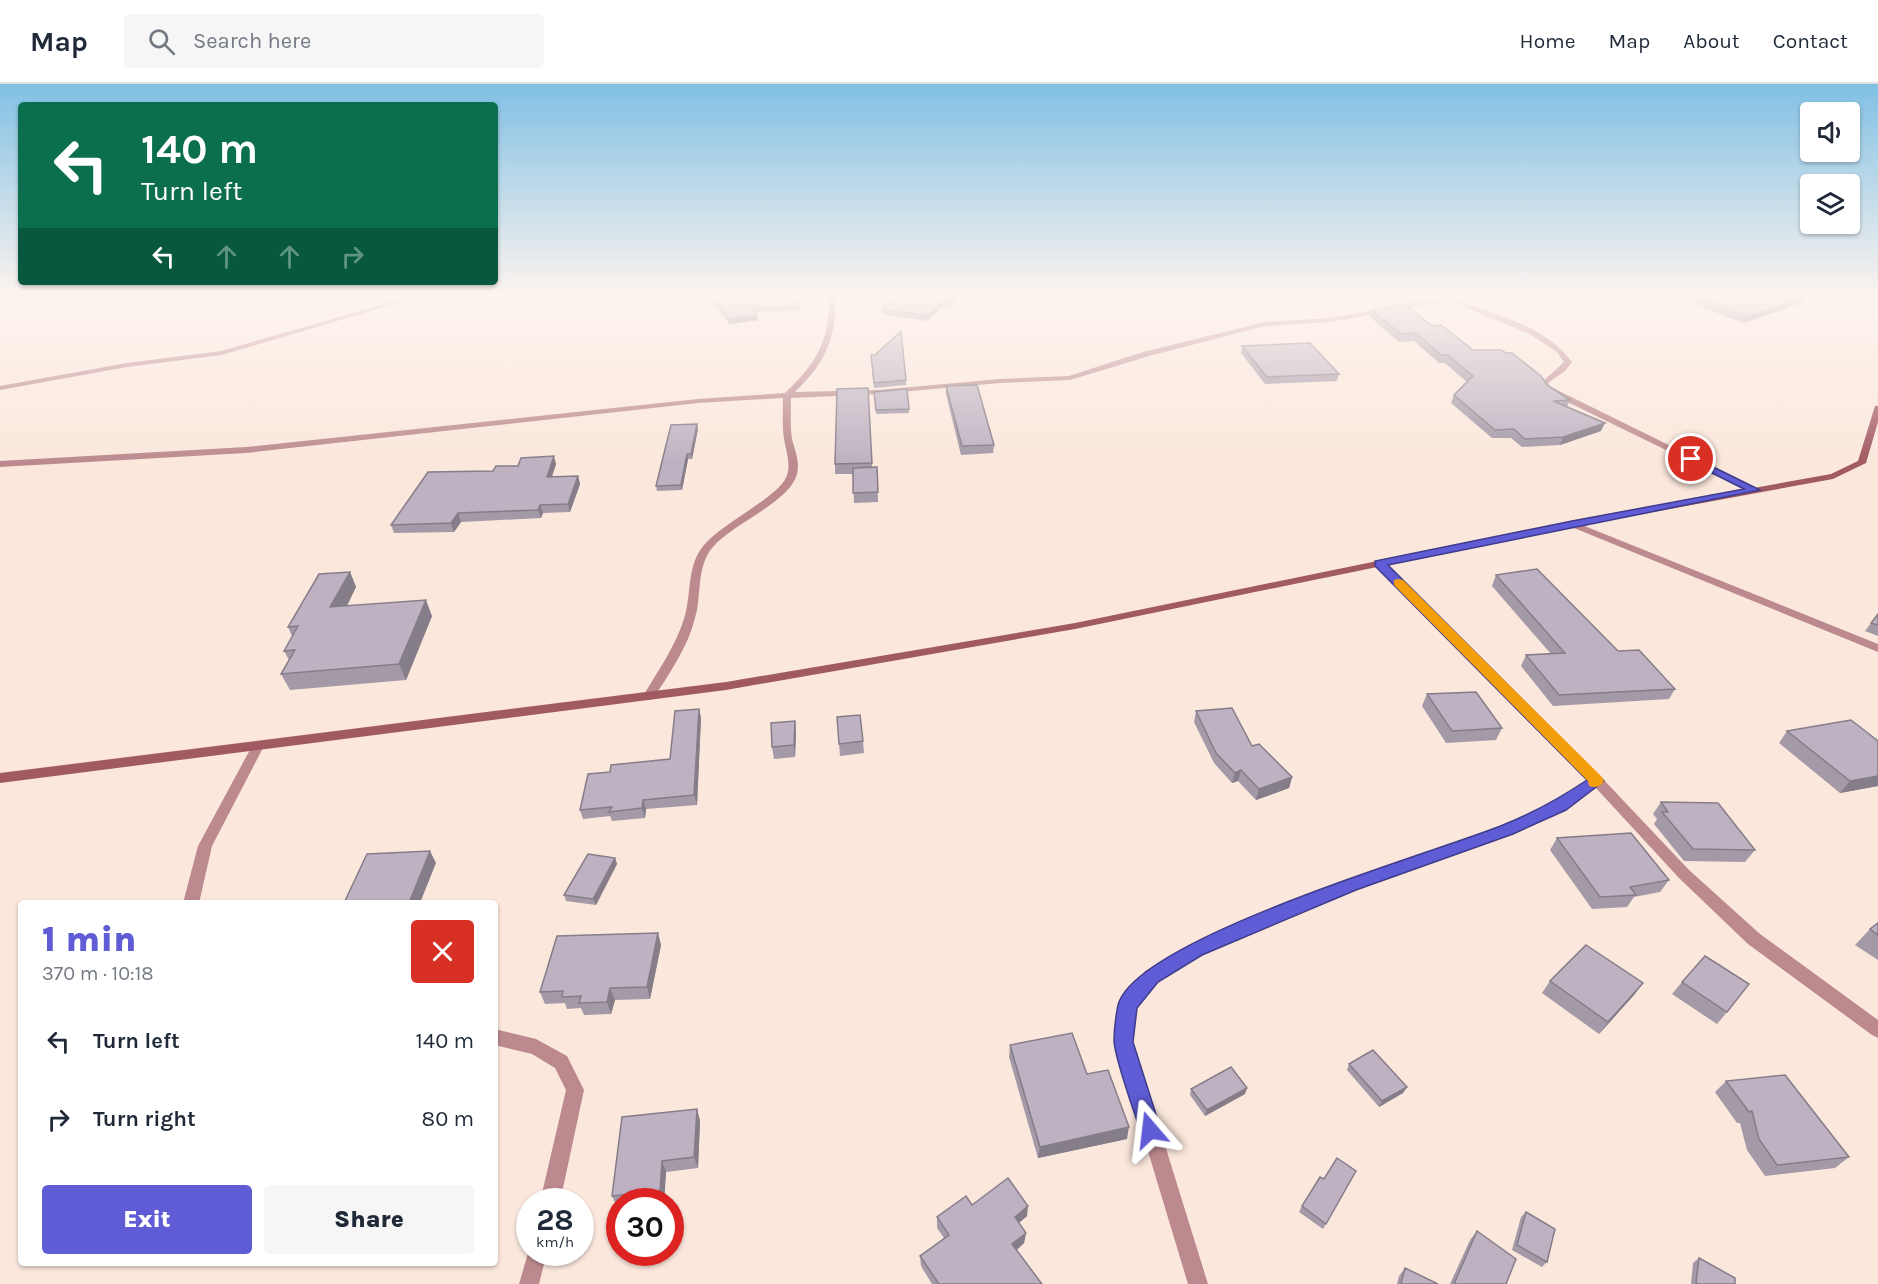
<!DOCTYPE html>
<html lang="en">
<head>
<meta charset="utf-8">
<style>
  :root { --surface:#fff; --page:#f6f6f7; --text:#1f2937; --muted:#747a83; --line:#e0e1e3; --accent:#5f5cd5 }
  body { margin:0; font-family:Karla,sans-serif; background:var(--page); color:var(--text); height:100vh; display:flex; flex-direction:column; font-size:22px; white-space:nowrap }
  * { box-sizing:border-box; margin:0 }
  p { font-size:20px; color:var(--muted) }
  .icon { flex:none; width:33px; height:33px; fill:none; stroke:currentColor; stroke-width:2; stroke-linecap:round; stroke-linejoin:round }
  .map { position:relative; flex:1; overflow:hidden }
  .side { position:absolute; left:18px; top:816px; width:480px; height:366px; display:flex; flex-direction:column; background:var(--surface); border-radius:6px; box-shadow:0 2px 4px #0004 }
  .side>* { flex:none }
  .top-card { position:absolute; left:18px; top:18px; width:480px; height:183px; border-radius:6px; box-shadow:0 2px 4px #0004; background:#0b6e4f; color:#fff; overflow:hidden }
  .buttons { position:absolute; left:1800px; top:18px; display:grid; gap:12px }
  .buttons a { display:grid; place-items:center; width:60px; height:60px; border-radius:6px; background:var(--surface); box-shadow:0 2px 4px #0004; font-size:30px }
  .speed { position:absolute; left:516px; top:1104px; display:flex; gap:12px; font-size:30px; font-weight:700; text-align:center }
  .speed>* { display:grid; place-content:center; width:78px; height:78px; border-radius:50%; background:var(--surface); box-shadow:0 2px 4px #0004; line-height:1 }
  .speed small { font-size:15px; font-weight:400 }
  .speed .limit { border:9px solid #d22; background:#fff; color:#111 }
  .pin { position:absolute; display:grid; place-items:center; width:51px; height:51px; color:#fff; margin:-26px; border:3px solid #fff; border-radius:50%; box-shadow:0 2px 6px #0007 }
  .me { position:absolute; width:66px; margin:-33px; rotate:343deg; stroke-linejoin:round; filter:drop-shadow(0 0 4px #0008) }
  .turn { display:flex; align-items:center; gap:21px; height:126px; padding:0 24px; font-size:27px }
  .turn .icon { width:78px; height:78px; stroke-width:2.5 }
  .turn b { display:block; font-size:42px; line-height:51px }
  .lanes { display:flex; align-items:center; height:57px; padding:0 24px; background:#0003; justify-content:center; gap:30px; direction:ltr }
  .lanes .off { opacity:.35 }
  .round { display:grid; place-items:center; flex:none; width:63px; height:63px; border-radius:6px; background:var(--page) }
  .headline { display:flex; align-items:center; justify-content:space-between; height:102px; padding:0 24px }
  h1 { font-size:36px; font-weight:800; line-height:45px; color:var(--accent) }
  .primary-button { display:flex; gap:12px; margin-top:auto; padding:12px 24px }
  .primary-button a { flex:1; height:69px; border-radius:6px; background:var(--accent); color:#fff; font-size:24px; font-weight:800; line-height:69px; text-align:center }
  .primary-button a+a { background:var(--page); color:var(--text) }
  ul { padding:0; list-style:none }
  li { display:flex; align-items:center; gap:18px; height:78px; padding:0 24px }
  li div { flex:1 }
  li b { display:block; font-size:22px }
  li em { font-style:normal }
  header { display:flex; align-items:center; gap:36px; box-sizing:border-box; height:84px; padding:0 30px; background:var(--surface); border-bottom:2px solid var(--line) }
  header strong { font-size:28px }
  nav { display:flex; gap:33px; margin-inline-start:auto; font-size:21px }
  .search { width:420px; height:54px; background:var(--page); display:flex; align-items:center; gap:15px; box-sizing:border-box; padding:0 21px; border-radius:6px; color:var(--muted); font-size:22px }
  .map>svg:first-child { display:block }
</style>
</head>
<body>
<header>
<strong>Map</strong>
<div class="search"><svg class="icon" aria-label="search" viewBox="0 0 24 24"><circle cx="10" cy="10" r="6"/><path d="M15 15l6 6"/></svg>Search here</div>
<nav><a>Home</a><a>Map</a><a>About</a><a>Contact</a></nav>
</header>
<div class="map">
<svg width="1878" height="1200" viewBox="0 0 1878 1200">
  <rect width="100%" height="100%" fill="#fbe7dc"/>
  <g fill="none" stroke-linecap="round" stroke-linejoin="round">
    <g fill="#bc8a8e" fill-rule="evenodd">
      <polygon points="419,210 429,210 222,271 127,283 0,306 0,302 127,279 221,267"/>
      <path d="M829 210H835C837 253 826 278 795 308L878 306 1000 295 1069 292 1143 268 1265 238 1331 234 1438 214 1549 210 1546 212 1459 217C1499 232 1545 242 1572 278L1565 287 1549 298 1548 300 1551 303 1760 406 1758 408H1752L1545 307 1540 300 1564 278 1557 268 1530 250 1449 217 1331 238 1265 242 1149 272 1070 296 1000 299 878 310 791 314C791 327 790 342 792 355 795 367 800 377 797 390 790 418 732 440 712 464 696 484 702 511 695 534 688 563 669 590 653 615L649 616 643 612C658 587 675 563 684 535 692 511 686 482 704 461 722 439 781 412 787 391 791 379 786 367 784 355 782 342 783 327 783 314L698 319 246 369 0 383V377L246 363 698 315 785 309C818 278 830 255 829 210Z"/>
      <polygon points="1572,437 1878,560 1878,568 1569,442 1569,438"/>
      <polygon points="1380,477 1384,478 1602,694 1689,786 1760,850 1878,936 1878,954 1872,951 1748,860 1679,794 1596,704 1565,726 1513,750 1355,805 1201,871 1157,897 1136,923 1133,958 1208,1200 1188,1200 1115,958 1120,921 1122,916 1145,887 1189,861 1345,797 1503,742 1555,718 1588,696 1376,482 1375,480 1376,478"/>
      <polygon points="258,658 263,659 264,662 212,762 199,819 183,819 198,762 252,662 253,659"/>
      <polygon points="495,945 536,955 567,972 584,1006 560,1118 540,1118 566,1006 555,984 532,970 495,961"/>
      <polygon points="530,1162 530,1168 547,1168 539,1200 519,1200"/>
    </g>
    <polygon fill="#a15a62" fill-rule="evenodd" points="1875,322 1878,322 1878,338 1866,379 1833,395 1572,443 1075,545 726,606 0,699 0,689 726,598 1075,539 1572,437 1831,390 1858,377"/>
  </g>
  <g fill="#a399a7">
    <polygon points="708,210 801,210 800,227 755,228 757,231 758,236 729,240"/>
    <polygon points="882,210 962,210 951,224 942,223 927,237 882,230 882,225 898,214"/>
    <polygon points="1675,210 1815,210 1812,214 1807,214 1805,218 1743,239 1673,212"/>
    <polygon points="1372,226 1432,242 1473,266 1547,301 1570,316 1567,323 1601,347 1560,361 1522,363 1511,354 1492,354 1451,319 1454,311 1467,298 1445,279 1439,279 1414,257 1399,258 1370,233"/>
    <polygon points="1242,262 1339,290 1337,297 1265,300 1241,269"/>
    <polygon points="871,271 906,296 906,301 874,304"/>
    <polygon points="946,302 994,361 993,369 961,371 946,310"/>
    <polygon points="868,304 872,383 877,383 878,418 854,419 853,390 835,390 835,380"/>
    <polygon points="874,308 909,325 909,329 876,330"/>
    <polygon points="698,345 692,375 688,375 682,406 657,407 656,402"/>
    <polygon points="556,380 552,393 578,392 580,400 570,428 543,429 541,434 461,438 454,448 394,449 391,441 493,387 518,382"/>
    <polygon points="350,488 356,503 347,522 432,532 406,596 290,606 281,590 289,576 284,567 292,552 288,543"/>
    <polygon points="1496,491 1618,567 1675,605 1669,615 1553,622 1521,582 1526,571 1551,570 1492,502"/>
    <polygon points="1878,530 1878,552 1865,547"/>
    <polygon points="1427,610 1502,644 1496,656 1446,659 1422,622"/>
    <polygon points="699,625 701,634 697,721 646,725 645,734 612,737 610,732 583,735 580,726 610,688 670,675"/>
    <polygon points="1196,627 1252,662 1292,693 1289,704 1256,716 1238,697 1232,699 1214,679 1194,638"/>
    <polygon points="837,633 863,657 864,669 840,672"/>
    <polygon points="795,637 796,649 795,673 774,675 772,663"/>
    <polygon points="1787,647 1878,702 1840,709 1779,659"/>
    <polygon points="1661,718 1755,766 1745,778 1684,777 1654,740 1657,735 1653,730"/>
    <polygon points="1557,754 1669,796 1660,808 1634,813 1627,823 1592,825 1550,766"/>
    <polygon points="615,774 617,780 596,821 566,817 564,811"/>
    <polygon points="1878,839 1878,876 1855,861 1870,845"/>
    <polygon points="661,861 650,915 615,916 611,930 584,931 581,924 567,925 565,919 545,920 540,908"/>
    <polygon points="1550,897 1643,899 1634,911 1599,950 1542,909"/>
    <polygon points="1682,898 1727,928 1717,940 1672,910"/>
    <polygon points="1010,961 1087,990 1127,1055 1038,1074 1009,973"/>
    <polygon points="1349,980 1407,1003 1403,1009 1379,1023 1347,986"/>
    <polygon points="1726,997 1849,1073 1835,1084 1765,1092 1747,1066 1740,1039 1737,1039 1715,1008"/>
    <polygon points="1191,1005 1245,1010 1205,1032 1190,1011"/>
    <polygon points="697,1025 700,1037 698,1084 666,1088 664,1118 620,1118 620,1122 617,1123 612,1112"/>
    <polygon points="1356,1087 1323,1145 1299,1128 1302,1122 1324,1095"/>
    <polygon points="972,1121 1027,1132 1019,1139 1026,1149 1024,1159 1017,1166 1042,1200 932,1200 921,1182 920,1172 944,1154 937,1144 937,1133"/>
    <polygon points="1526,1128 1547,1178 1542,1183 1512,1166 1521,1133"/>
    <polygon points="1477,1147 1506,1200 1450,1200 1470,1156"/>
    <polygon points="1699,1174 1735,1200 1691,1200 1693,1179"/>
    <polygon points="1405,1184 1438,1200 1397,1200 1399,1192"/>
  </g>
  <g fill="#857d88">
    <polygon points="958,210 962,210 951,224 951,219"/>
    <polygon points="1808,212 1805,218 1743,239 1746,233"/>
    <polygon points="942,218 942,223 927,237 927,232"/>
    <polygon points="757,231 758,236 729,240 728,235"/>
    <polygon points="1605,339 1601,347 1560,361 1563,353"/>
    <polygon points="697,340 698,345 692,375 691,370"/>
    <polygon points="687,370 688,375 682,406 681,401"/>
    <polygon points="554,372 556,380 549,401 547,393"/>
    <polygon points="578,392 580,400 570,428 568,420"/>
    <polygon points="540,421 543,429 541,434 538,426"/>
    <polygon points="458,429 461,438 454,448 451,439"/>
    <polygon points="350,488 356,503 338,539 330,523"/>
    <polygon points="426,516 432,532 406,596 399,580"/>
    <polygon points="699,625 701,634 697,721 694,711"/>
    <polygon points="795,637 796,649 795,673 794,661"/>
    <polygon points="1241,686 1238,697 1232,699 1235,689"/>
    <polygon points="1878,692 1878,702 1840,709 1850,697"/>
    <polygon points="1292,693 1289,704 1256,716 1259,705"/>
    <polygon points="643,716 646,725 645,734 642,724"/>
    <polygon points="430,767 436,779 420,819 409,819"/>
    <polygon points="615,774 617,780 596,821 593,815"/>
    <polygon points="658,849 661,861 650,915 647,903"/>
    <polygon points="1643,899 1634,911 1599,950 1608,938"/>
    <polygon points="610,904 615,916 611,930 607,918"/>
    <polygon points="1407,1003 1403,1009 1379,1023 1382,1017"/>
    <polygon points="1247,1004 1245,1010 1205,1032 1207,1026"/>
    <polygon points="697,1025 700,1037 698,1084 694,1073"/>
    <polygon points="1129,1043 1127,1055 1038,1074 1040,1063"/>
    <polygon points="662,1077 666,1088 664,1118 660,1107"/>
    <polygon points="1028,1122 1027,1132 1013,1144 1015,1133"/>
    <polygon points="1026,1149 1024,1159 1011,1170 1012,1160"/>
  </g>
  <g fill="#beb2c2" stroke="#857d88" stroke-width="1.5">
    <polygon points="711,210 800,210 800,223 752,224 757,231 728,235"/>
    <polygon points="899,210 958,210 951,219 942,218 927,232 882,225 902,211"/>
    <polygon points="1687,210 1804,210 1808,212 1746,233"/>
    <polygon points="1405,220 1432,242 1441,241 1473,266 1501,266 1506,269 1512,269 1541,292 1547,301 1570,316 1553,317 1605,339 1563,353 1525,355 1514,345 1495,346 1454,311 1473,292 1448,271 1441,271 1416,249 1401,250 1372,226"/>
    <polygon points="901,247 906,296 874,299 871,271 875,271"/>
    <polygon points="1310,259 1339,290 1267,293 1242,262"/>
    <polygon points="977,301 994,361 962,362 946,302"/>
    <polygon points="868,304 872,379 835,380 837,305"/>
    <polygon points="907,305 909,325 876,326 874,308"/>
    <polygon points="697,340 691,370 687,370 681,401 656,402 671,341"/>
    <polygon points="554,372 547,393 578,392 568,420 540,421 538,426 458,429 451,439 391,441 428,388 493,387 496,382 518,382 521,374"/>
    <polygon points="877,383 878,408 853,409 853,384"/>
    <polygon points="1537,485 1618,567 1639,566 1675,605 1559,611 1526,571 1565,569 1496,491"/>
    <polygon points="350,488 330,523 426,516 399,580 281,590 295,566 284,567 298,542 288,543 319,490"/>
    <polygon points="1878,530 1878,541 1871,539"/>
    <polygon points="1476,608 1502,644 1452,647 1427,610"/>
    <polygon points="1232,624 1252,662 1259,660 1292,693 1259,705 1241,686 1235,689 1216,669 1196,627"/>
    <polygon points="699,625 694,711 643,716 642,724 609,728 612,723 580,726 588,690 610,688 611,681 670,675 675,627"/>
    <polygon points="860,631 863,657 839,660 837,633"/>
    <polygon points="1851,636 1878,657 1878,692 1850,697 1787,647"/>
    <polygon points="795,637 794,661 772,663 771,639"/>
    <polygon points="1661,718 1718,719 1755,766 1693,765 1662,728 1668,728"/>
    <polygon points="1631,749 1669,796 1630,803 1636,811 1600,813 1557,754"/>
    <polygon points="430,767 409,819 344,819 367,770"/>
    <polygon points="588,770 615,774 593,815 564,811"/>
    <polygon points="1878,839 1878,851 1870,845"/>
    <polygon points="658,849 647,903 610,904 607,918 579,919 581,912 562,913 563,907 540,908 557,852"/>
    <polygon points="1586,861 1643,899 1608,938 1550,897"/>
    <polygon points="1705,872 1749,900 1727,928 1682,898"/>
    <polygon points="1072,949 1087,990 1108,986 1129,1043 1040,1063 1010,961"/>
    <polygon points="1373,966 1407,1003 1382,1017 1349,980"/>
    <polygon points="1231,983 1247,1004 1207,1026 1191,1005"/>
    <polygon points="1785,991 1849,1073 1777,1081 1759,1055 1752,1027 1749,1028 1726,997"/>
    <polygon points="697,1025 694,1073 662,1077 660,1107 612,1112 622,1033"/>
    <polygon points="1337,1074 1356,1087 1326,1140 1302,1122 1320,1093 1324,1095"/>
    <polygon points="1008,1094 1028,1122 1015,1133 1026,1149 1012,1160 1042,1200 939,1200 920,1172 949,1151 937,1133 966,1112 972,1121"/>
    <polygon points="1526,1128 1555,1145 1547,1178 1517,1161"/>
    <polygon points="1477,1147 1516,1175 1506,1200 1454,1200"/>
    <polygon points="1699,1174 1735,1194 1735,1200 1699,1200 1696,1199"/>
    <polygon points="1405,1184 1438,1200 1401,1200"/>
  </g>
  <linearGradient id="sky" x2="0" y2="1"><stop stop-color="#81c0e4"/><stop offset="0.56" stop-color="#fdf4ef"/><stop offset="1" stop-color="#fdf4ef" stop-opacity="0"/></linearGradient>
  <rect width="1878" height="378" fill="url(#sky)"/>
  <path fill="#5f5cd5" stroke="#3e3c8a" stroke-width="1.5" d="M1691 372 1760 406 1388 481 1604 697 1566 726 1513 750 1356 806 1202 871 1158 898 1137 924 1133 958 1161 1046 1158 1053 1150 1056 1143 1053C1136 1035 1115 974 1114 957 1114 947 1116 931 1118 921 1136 854 1434 769 1503 741 1533 729 1560 714 1587 696L1375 482V477L1572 437 1744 405 1688 377V373Z"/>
  <path fill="#f59e0b" d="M1398 495 1403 496 1602 693 1604 697C1600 703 1596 704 1589 702L1588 697 1394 501V496Z"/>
</svg>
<div class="buttons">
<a><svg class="icon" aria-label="sound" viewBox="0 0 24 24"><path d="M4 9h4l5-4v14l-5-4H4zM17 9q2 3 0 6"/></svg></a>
<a><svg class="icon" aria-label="layers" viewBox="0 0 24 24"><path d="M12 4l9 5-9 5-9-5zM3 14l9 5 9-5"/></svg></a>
</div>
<div class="speed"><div>28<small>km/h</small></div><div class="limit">30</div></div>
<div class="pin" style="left:1691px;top:375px;background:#d93025"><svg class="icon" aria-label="arrive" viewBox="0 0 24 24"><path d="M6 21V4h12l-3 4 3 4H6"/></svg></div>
<svg class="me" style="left:1150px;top:1046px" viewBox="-20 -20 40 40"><path d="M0-17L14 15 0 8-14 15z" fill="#5f5cd5" stroke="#fff" stroke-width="4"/></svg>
<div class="top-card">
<div class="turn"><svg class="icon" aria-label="left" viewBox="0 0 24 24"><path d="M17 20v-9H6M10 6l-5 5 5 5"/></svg><div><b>140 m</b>Turn left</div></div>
<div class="lanes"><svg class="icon" aria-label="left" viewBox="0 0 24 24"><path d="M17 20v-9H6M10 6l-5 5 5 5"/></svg><svg class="icon off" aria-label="ahead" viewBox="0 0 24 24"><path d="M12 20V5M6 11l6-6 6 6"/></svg><svg class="icon off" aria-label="ahead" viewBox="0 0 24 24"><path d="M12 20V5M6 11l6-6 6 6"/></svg><svg class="icon off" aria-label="right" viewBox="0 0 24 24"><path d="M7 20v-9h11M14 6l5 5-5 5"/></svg></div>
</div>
<section class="side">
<div class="headline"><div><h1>1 min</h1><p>370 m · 10:18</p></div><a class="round" style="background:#d93025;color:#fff"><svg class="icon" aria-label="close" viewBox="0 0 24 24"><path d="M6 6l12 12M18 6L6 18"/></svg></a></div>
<ul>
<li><svg class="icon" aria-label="left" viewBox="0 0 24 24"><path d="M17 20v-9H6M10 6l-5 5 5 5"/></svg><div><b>Turn left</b></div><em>140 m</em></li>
<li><svg class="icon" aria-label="right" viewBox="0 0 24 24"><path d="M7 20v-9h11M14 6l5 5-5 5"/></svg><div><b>Turn right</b></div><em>80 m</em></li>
</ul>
<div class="primary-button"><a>Exit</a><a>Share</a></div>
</section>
</div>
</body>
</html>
